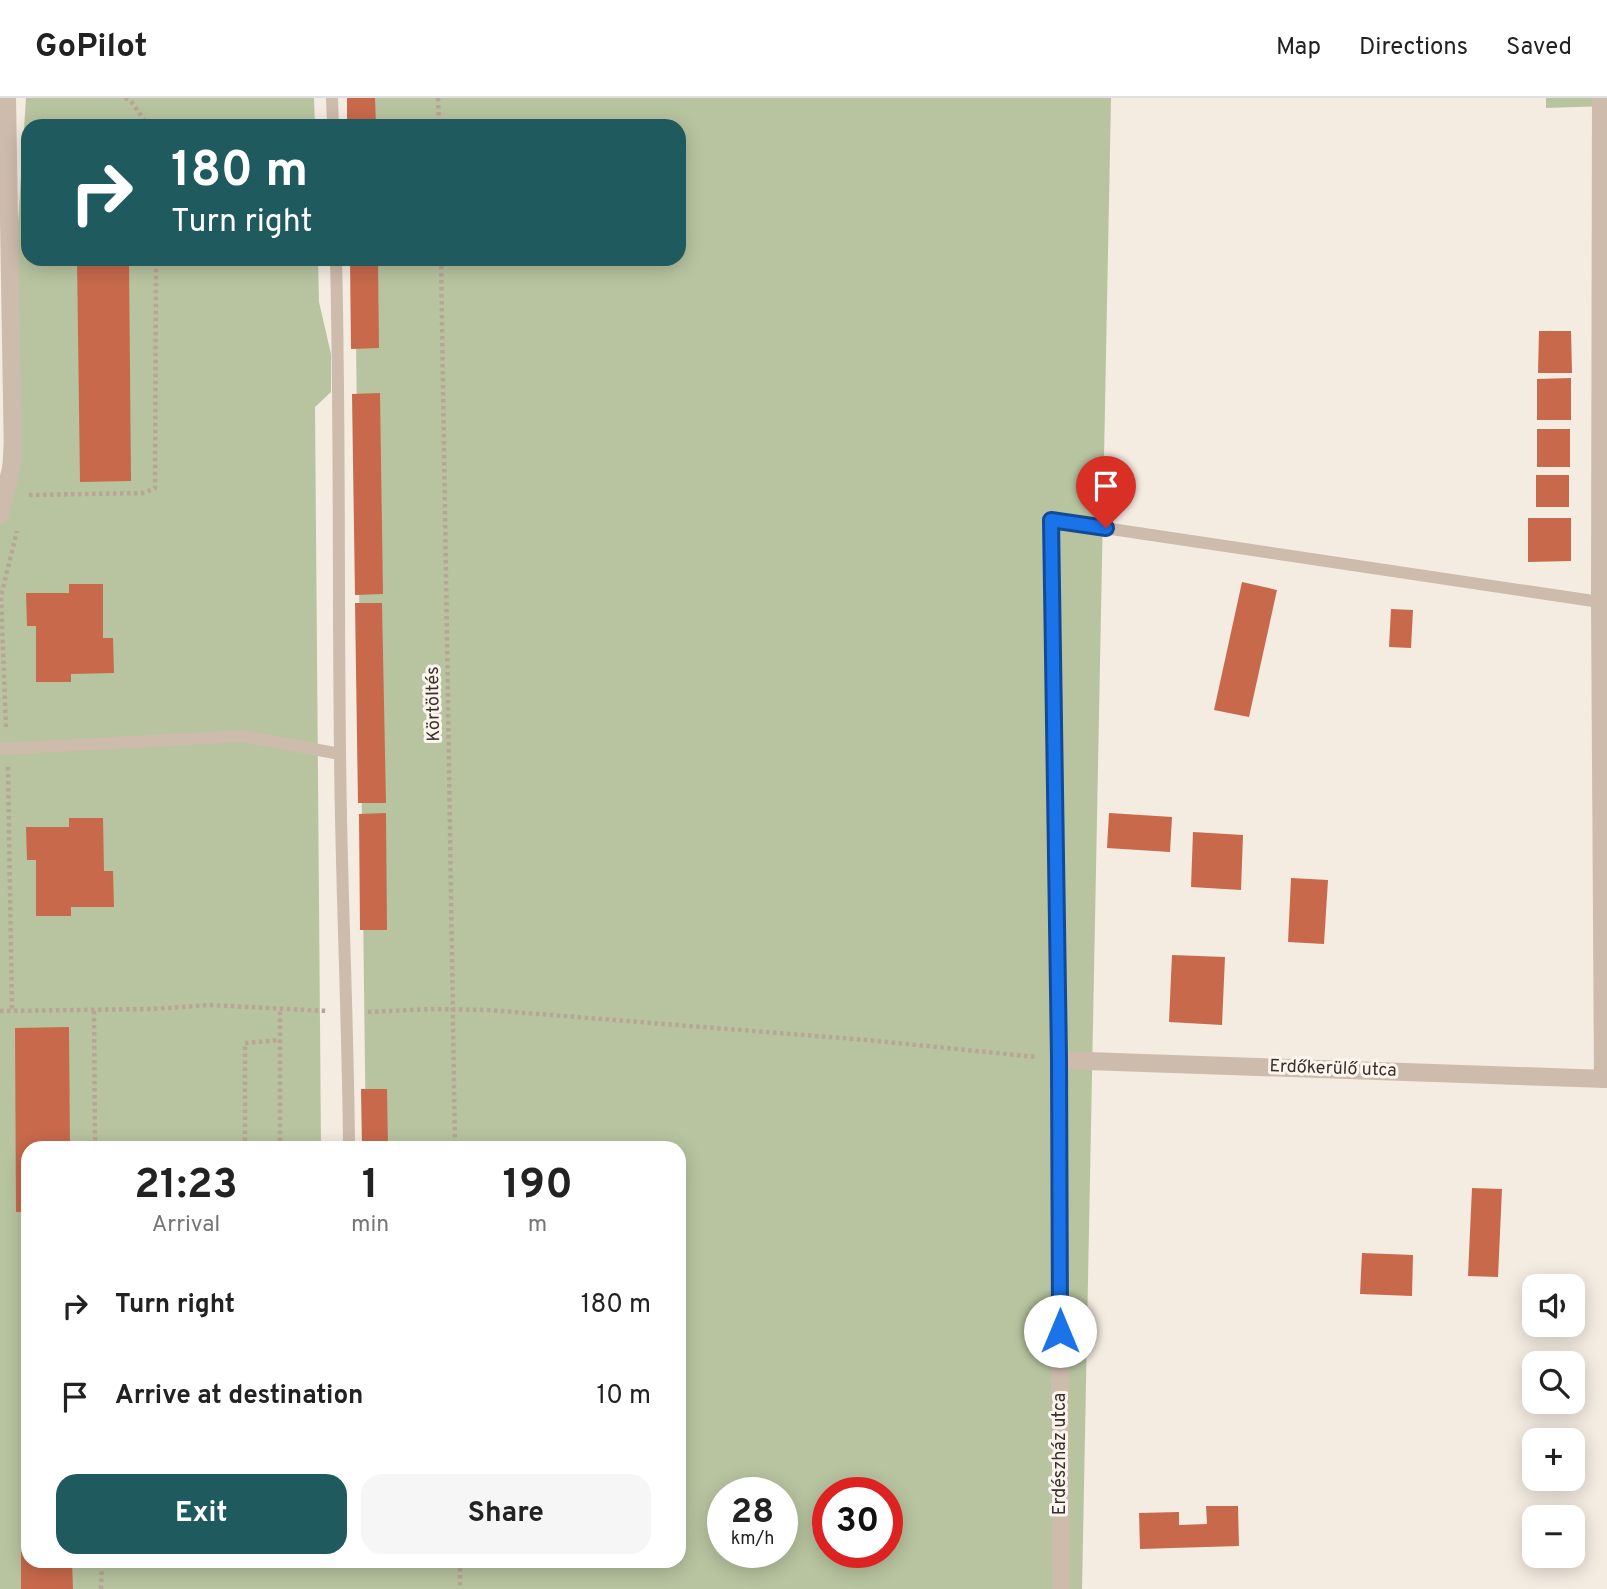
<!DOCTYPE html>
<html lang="en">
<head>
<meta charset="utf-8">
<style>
  :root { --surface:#fff; --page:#f6f6f6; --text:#222; --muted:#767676; --line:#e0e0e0; --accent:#1f5a5e }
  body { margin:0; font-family:Overpass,sans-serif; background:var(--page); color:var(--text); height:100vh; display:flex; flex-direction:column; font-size:26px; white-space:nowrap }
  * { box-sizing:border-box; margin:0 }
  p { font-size:23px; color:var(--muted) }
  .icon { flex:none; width:38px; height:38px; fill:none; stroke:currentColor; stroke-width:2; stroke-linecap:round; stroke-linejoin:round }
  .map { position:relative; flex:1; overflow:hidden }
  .sheet { position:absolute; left:21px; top:1043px; width:665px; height:427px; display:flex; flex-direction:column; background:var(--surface); border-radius:21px; box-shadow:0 4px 18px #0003 }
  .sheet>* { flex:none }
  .guide { position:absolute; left:21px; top:21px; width:665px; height:147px; border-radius:21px; box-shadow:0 4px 18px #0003; background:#1f5a5e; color:#fff; overflow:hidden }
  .buttons { position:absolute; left:1522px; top:1176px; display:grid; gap:14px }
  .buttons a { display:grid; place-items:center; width:63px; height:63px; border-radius:14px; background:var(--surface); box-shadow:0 4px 18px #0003; font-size:35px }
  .speed { position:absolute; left:707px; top:1379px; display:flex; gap:14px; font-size:35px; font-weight:700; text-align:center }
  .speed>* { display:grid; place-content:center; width:91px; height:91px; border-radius:50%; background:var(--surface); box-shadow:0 4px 18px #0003; line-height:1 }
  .speed small { font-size:18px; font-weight:400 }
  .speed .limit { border:10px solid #d22; background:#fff; color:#111 }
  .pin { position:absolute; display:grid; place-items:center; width:60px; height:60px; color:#fff; margin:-72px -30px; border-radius:50% 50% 50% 0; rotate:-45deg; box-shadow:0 0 7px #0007 }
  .pin .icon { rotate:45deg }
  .me { position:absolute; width:77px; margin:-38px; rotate:0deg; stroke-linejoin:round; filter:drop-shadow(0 0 5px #0008) }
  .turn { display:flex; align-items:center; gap:24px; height:147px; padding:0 35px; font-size:32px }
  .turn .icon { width:91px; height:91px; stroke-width:2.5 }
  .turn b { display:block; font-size:49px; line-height:60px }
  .eta { display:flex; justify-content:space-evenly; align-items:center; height:119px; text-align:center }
  .eta b { font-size:42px; font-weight:700; line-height:49px }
  .button { display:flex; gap:14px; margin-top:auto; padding:14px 35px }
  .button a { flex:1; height:80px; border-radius:21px; background:var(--accent); color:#fff; font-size:28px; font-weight:700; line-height:80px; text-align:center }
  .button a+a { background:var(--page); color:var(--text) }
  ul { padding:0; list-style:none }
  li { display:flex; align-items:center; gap:21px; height:91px; padding:0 35px }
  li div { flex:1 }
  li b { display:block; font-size:26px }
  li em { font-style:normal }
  header { display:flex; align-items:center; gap:42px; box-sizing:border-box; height:98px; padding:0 35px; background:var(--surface); border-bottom:2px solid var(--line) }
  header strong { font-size:33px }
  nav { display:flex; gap:38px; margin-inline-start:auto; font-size:24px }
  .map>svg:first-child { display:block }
</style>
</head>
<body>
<header>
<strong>GoPilot</strong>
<nav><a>Map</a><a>Directions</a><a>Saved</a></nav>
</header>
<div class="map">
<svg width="1607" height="1491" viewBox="0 0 1607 1491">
  <rect width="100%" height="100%" fill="#f4ebe1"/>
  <g fill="#b8c4a0" fill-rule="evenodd">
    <path d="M26 0H314L315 28H28V161H318L319 204 331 256V294L315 309 321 1050H28V1463H679V1050H366L355 161H679V28H353V0H1111L1082 1491H0V406ZM723 1395H782V1454H723ZM828 1395H887V1454H828Z"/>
    <polygon points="1546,0 1607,0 1607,8 1546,10"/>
  </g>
  <g fill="#c8694b">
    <polygon points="347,0 375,0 376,28 347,28"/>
    <polygon points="77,161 129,161 131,383 80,384"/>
    <polygon points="350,161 378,161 379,250 351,251"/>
    <polygon points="1539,233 1571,233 1572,275 1538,275"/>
    <polygon points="1571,280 1571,322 1537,322 1537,281"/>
    <polygon points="380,295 383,496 355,497 352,296"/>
    <rect x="1537" y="331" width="33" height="38"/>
    <rect x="1536" y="377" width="33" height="32"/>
    <polygon points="1528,420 1571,420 1571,463 1528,464"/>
    <polygon points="1242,484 1277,492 1249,619 1214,612"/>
    <polygon points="69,486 103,486 103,540 113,540 114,575 71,576 71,584 36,584 36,528 27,528 26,495 69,495"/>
    <polygon points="355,505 382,505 386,705 358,705"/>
    <polygon points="1391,511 1413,512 1411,550 1389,549"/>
    <polygon points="386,715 387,832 360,832 359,716"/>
    <polygon points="1109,715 1172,719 1170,754 1107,750"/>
    <polygon points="69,720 103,720 104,773 113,773 114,809 71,809 71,818 36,818 36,762 27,762 26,729 69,729"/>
    <polygon points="1193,734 1243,737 1241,792 1191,789"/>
    <polygon points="1291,780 1328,782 1324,846 1288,844"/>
    <polygon points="1172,857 1225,859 1222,927 1169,924"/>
    <polygon points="69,929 70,1050 28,1050 28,1114 16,1114 15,930"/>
    <polygon points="361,991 387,991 388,1050 362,1050"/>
    <polygon points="1472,1090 1502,1091 1498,1179 1468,1178"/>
    <polygon points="1362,1155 1413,1157 1412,1198 1360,1196"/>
    <polygon points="21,1352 28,1352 28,1463 72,1463 73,1491 21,1491"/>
    <polygon points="1206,1408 1238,1408 1239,1448 1140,1451 1139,1415 1179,1414 1179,1427 1207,1426"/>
  </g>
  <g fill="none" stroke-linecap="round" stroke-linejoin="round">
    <g stroke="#b9a596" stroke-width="4.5" stroke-dasharray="3.5 3.5" stroke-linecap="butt">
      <polyline points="125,0 131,3 148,28"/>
      <polyline points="438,0 439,28"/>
      <polyline points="441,161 455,1050"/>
      <polyline points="29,397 145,395 155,390 156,161"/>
      <polyline points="6,629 1,498 17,433"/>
      <polyline points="8,669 12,913"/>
      <polyline points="0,913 152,911 209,907 328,913"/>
      <polyline points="94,913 95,1050"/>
      <polyline points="368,914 432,911 488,912 867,942 1036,959"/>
      <polyline points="245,1050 245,945 280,942"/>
      <polyline points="280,1050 280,912"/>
      <polyline points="460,1463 460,1491"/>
      <polyline points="101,1491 102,1463"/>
    </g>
    <g stroke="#cdbbac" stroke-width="12">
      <polyline points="332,0 333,28"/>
      <path d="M336 161C340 325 338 489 340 653 341 785 348 918 349 1050"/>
      <polyline points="1051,422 1600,504"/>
      <polyline points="0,651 244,638 340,656"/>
    </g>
    <g stroke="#cdbbac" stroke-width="18">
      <polyline points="1601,0 1600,504 1603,981"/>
      <polyline points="0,417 13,362 7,0"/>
      <polyline points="1051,422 1059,962 1061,1491"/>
      <polyline points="1059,962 1607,981"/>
    </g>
  </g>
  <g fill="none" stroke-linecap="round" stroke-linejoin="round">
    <g stroke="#114b97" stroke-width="18">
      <polyline id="route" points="1060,1233 1059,961 1051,422 1106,430"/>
    </g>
    <use href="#route" stroke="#1a73e8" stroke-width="12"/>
  </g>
  <g text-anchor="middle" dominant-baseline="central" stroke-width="6" stroke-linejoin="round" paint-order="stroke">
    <g font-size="18" fill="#3b302b" stroke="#fbf5ee">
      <text transform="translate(434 606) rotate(-91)">Körtöltés</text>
      <text transform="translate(1333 971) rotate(2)">Erdőkerülő utca</text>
      <text transform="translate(1060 1356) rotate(-90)">Erdészház utca</text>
    </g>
  </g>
</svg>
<div class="buttons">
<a><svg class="icon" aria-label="sound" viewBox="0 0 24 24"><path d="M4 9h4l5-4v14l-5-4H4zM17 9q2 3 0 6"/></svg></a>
<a><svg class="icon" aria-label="search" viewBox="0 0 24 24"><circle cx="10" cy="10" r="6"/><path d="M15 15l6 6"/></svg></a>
<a>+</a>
<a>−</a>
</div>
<div class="speed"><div>28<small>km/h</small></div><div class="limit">30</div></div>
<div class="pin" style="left:1106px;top:430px;background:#d93025"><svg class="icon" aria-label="arrive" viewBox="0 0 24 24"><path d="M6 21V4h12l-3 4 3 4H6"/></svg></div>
<svg class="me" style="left:1060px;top:1233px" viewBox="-20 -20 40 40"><circle r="19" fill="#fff"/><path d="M0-13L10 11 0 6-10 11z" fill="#1a73e8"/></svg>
<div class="guide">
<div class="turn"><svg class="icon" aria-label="right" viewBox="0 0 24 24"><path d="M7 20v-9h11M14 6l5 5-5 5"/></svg><div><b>180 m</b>Turn right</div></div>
</div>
<section class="sheet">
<div class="eta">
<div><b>21:23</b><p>Arrival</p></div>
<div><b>1</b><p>min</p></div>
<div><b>190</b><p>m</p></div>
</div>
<ul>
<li><svg class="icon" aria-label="right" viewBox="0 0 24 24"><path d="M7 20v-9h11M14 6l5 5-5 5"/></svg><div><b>Turn right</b></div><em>180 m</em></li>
<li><svg class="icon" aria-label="arrive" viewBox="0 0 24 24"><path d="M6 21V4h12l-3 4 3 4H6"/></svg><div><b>Arrive at destination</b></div><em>10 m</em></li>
</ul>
<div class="button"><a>Exit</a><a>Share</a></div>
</section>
</div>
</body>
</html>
